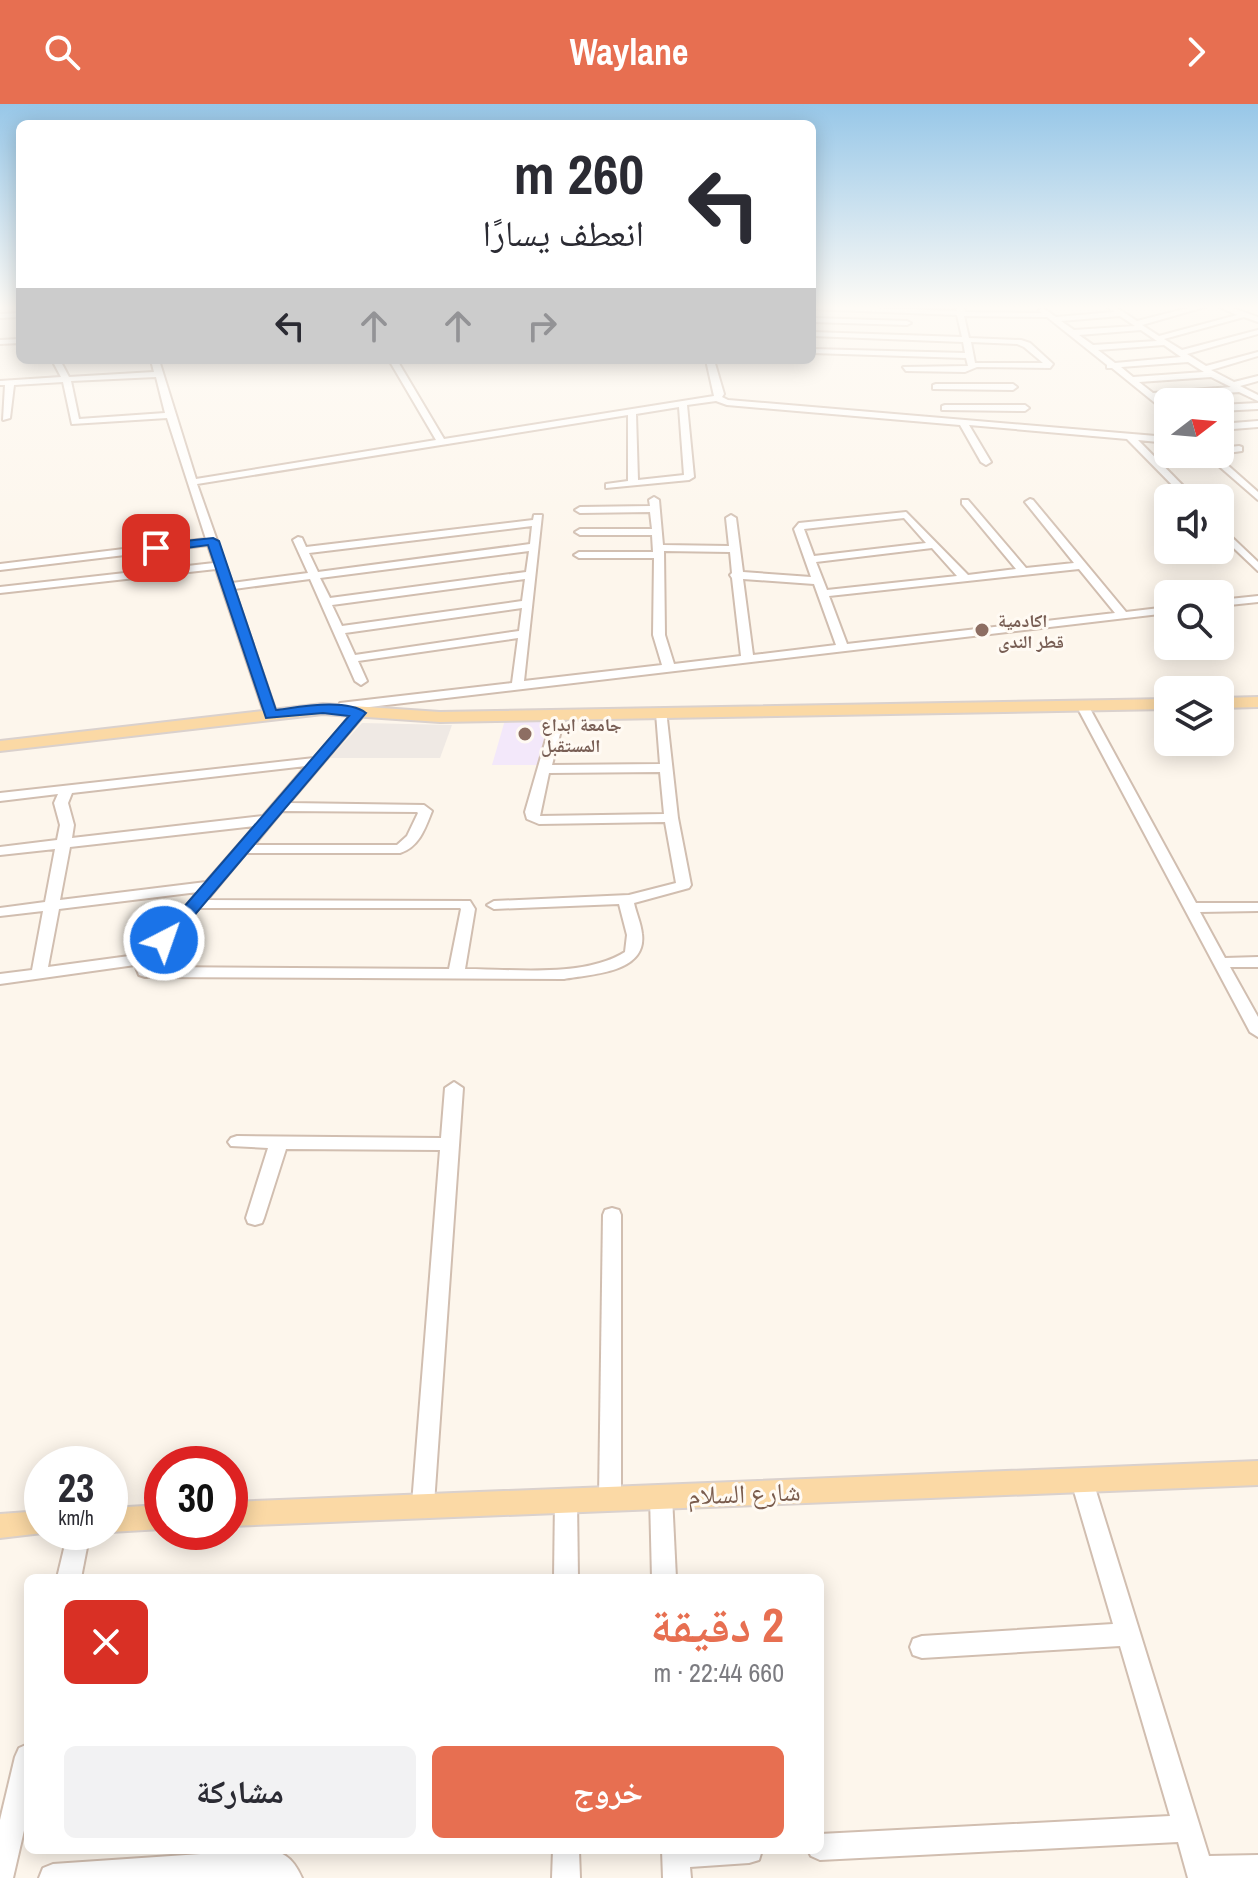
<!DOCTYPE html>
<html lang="ar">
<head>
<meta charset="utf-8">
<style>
  :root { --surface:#fff; --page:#f2f2f3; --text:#2b2b33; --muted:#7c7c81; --accent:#e76f51 }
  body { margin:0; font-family:"Archivo Narrow","Noto Naskh Arabic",sans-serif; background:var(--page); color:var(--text); direction:rtl; height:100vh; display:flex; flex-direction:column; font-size:30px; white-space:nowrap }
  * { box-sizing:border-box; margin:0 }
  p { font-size:26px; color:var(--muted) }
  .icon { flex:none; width:44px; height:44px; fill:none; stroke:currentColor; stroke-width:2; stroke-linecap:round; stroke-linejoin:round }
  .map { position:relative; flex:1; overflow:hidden; direction:ltr }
  .sheet { position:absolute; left:24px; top:1470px; width:800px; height:280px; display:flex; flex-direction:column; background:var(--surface); border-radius:12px; box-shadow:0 4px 20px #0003; direction:rtl }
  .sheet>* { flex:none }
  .banner { position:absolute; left:16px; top:16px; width:800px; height:244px; border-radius:12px; box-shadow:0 4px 20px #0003; direction:rtl; background:#fff; color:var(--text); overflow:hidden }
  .needle { width:52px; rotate:74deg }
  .controls { position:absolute; left:1154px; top:284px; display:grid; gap:16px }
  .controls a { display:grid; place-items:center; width:80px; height:80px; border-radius:12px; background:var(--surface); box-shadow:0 4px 20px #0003; font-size:40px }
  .speed { position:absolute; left:24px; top:1342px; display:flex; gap:16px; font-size:40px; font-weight:700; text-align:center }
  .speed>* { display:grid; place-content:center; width:104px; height:104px; border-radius:50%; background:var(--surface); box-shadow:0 4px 20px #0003; line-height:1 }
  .speed small { font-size:20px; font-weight:400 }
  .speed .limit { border:12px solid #d22; background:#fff; color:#111 }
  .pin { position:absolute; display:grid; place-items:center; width:68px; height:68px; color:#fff; margin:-34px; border-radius:16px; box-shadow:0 4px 12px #0006 }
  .me { position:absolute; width:88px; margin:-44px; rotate:41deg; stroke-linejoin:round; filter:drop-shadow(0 0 6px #0008) }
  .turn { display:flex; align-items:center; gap:28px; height:168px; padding:0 40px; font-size:36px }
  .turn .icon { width:104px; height:104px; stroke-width:2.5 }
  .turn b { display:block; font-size:56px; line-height:68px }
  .lanes { display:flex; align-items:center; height:76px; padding:0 40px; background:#0003; justify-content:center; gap:40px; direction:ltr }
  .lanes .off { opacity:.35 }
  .round { display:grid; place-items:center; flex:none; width:84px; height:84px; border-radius:12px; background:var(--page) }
  .summary { display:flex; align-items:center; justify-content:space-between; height:136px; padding:0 40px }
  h1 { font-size:48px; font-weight:800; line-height:60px; color:var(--accent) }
  .button { display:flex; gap:16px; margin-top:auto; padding:16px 40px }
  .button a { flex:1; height:92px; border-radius:12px; background:var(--accent); color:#fff; font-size:32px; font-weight:800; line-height:92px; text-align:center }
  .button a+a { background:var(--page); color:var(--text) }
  header { display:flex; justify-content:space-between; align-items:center; height:104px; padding:0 40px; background:var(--accent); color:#fff; font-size:36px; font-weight:800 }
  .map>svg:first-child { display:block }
</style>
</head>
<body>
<header><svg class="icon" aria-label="forward" viewBox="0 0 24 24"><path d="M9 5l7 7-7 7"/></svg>Waylane<svg class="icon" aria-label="search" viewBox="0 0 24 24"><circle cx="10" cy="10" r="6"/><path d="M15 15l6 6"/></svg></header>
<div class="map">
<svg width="1258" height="1774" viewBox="0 0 1258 1774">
  <rect width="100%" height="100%" fill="#fdf6ec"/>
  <polygon fill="#efe9e4" points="362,619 452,621 440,654 330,654"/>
  <polygon fill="#f3e8fa" points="505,616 550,617 539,661 492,661"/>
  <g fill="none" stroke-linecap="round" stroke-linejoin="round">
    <g stroke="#d1beb0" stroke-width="4">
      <g id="minor">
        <path d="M812 202 957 207 956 202H964L965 208 1042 209 1039 206 1043 204 1056 213 1114 208 1106 202H1114L1137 217 1196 202H1208L1142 221 1159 232 1237 211 1217 202H1227L1258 213V218L1244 213 1164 235 1182 246 1258 226V230L1187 250 1206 262 1258 248V252L1211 266 1234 278 1258 272V277L1240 282 1258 291V297L1239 288 1159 294 1168 301V308L1165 307 1112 264H1107V261L1047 213 964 212 969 234 1021 236 1030 239 1053 260 1050 264 977 263 965 268 906 267 903 263 968 262 966 254 812 249V245L965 249 963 238 812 232V228L962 233 957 211 812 205ZM1120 212 1135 222 1074 226 1061 217ZM1141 226 1157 237 1093 241 1079 231ZM971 238 1017 240 1024 243 1043 259H975ZM1164 241 1181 253 1115 259 1098 246ZM1188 258 1204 268 1133 273 1121 263ZM1211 273 1231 283 1153 289 1139 278Z"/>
        <polygon points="20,209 20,213 0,214 0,210"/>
        <polygon points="812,214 907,217 911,219 907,221 812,218"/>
        <polygon points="20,235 20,239 0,240 0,236"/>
        <path d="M52 256H60L69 273 154 268 151 256H159L196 375 436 336 389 256H397L444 335 714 292 706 256H714L724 290 722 293 728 296 1168 333V339L1138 336 1195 394H1185L1127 335 969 321 991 358 986 361 981 358 960 321 727 301 716 297 687 301 694 373 689 376 606 384V380L628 377V311L197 380 232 479 308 469 293 436 298 433 302 434 306 443 533 416 534 411H542L524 577 662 561 653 531 654 454H579L574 451 579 448H653L652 431H580L575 428 580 425H652L650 408 580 409 575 406 580 403 650 402 649 396 654 393 659 396 663 441 729 442 726 414 731 411 736 414 743 468 811 473 794 425 799 419 906 408 968 471 1016 465 962 400V396H968L1026 464 1074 459 1025 398 1030 395 1033 396 1126 508 1168 503V509L344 606 338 602 340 599 512 579 518 534 358 557 367 577 361 581 355 577 310 475 234 485 277 611 271 615 265 611 216 465 0 489V483L214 459 208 441 0 466V460L206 435 167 314 72 320 63 278 14 281 10 314 3 316 5 281H0V277L61 273ZM156 273 165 309 79 315 71 277ZM679 303 684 371 638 376 636 310ZM904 414 926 439 814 452 804 425ZM532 422 530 440 318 468 309 449ZM932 444 957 472 827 486 816 458ZM529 447 526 468 330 494 320 474ZM664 447 730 448 732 469 730 471 732 474 741 552 674 560 665 531ZM1079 465 1115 509 847 540 829 492ZM525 475 522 497 342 522 332 501ZM743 475 814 480 836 541 753 551ZM522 504 519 527 355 551 345 529Z"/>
        <polygon points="936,280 1013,280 1017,283 1013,286 933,285 933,281"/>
        <polygon points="1258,299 1258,305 1220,307 1220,301"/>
        <polygon points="945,301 1025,301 1029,304 1025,307 942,306 942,302"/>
        <polygon points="1258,317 1258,323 1220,326 1220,320"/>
        <polygon points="1239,342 1242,343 1242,347 1220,350 1220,344"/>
        <polygon points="1205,350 1215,350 1258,388 1258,396"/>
        <polygon points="1220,422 1258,458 1258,467 1220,431"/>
        <polygon points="1258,492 1258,498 1220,502 1220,496"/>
        <polygon points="1082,597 1088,601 1196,799 1258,799 1258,807 1200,808 1225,854 1258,853 1258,863 1230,863 1258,913 1258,933 1250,928 1076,601"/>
        <path d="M359 605 363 606V612L289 699 424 701 432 707C425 725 419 743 400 749H246L207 796 470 797 475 805 465 865C512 865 584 874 625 848L627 831 619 800 494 805 487 801 494 797 629 791 676 779 665 718 539 720 527 715 525 708 553 611 559 607 565 611 552 661 660 660 656 609 658 606H666L678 714 691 781 689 784 634 799C636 809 641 819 642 830 647 869 592 870 564 875L145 873 139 871 135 861 0 880V870L32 866 43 807 0 812V804L45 798 55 745 0 751V743L57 736 60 721 54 699 58 690 0 697V689L314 654 355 606ZM306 662 263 712 72 734 74 721 68 699 72 689ZM660 668 664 710 540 712 549 669ZM282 707 417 708 418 709 407 732 397 741H254ZM255 722 206 778 60 796 70 743ZM198 788 144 850 48 863 59 805ZM199 804H460L461 805 449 865 151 863Z"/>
        <polygon points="454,978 463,984 434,1400 431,1407 423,1410 415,1407 412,1400 440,1046 286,1045 264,1114 262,1119 255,1121 248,1119 246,1114 268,1044 231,1042 228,1038 231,1034 237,1032 441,1034 445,984"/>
        <polygon points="612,1104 619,1106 621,1111 621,1394 618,1401 610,1404 602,1401 599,1394 603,1111 605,1106"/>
        <polygon points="1082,1368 1090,1370 1093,1377 1209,1752 1258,1751 1258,1774 1188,1774 1178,1738 820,1756 811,1752 808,1746 820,1746 820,1730 1170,1712 1120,1542 922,1554 913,1551 910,1543 913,1535 922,1532 1113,1520 1071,1377 1074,1370"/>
        <polygon points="661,1382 669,1385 672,1392 676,1474 652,1474 650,1392 653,1385"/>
        <polygon points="566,1385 574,1388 577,1395 578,1474 554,1474 555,1395 558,1388"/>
        <polygon points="68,1428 90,1428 81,1474 57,1474"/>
        <polygon points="28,1640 28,1709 13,1774 0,1774 0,1716 15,1653 19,1644"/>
        <path d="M259 1746C282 1746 292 1752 302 1774H39L43 1764 53 1760Z"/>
        <polygon points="553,1746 579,1746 580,1774 552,1774"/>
        <polygon points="662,1746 762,1746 759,1756 749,1759 690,1763 691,1774 663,1774"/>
      </g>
    </g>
    <g stroke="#dad1cd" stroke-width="4">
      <g id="major">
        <polygon points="1258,593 1258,603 1220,604 1220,594"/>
        <polygon points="1168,595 1168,605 440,618 323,610 0,647 0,637 323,600 440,608"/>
        <polygon points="1258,1357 1258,1381 230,1422 230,1398"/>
        <polygon points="162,1401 162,1425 110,1428 109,1428 110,1404"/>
        <polygon points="42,1407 42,1428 51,1428 0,1434 0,1410"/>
      </g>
    </g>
    <use href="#minor" fill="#fff" fill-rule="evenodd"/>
    <use href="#major" fill="#fbd9a5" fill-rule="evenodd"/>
  </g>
  <linearGradient id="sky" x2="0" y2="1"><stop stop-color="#97c7e8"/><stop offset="0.45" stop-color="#fefbf6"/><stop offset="1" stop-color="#fefbf6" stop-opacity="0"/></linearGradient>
  <rect width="1258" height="451" fill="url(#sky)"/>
  <path fill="#1a73e8" stroke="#114b97" stroke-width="2" d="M213 434 219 437 276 606C300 603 346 594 366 609L170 840 164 842 155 836 158 833 349 612 323 609 266 614 208 441 156 448 150 444 156 440Z"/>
  <g fill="#8d6e63" stroke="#fffaf3" stroke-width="3">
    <circle cx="982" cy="526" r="8"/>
    <circle cx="525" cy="630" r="8"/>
  </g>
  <g text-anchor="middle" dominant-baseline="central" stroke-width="6" stroke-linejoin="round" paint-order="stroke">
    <g font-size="18" font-weight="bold" fill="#785e54" stroke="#fffaf3" text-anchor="start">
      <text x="998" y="516">اكادمية<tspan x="998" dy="21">قطر الندى</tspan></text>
      <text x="541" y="620">جامعة ابداع<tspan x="541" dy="21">المستقبل</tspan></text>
    </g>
    <g font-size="26" fill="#7a5c4d" stroke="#fffaf3">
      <text transform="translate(744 1389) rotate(-2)">شارع السلام</text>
    </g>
  </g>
</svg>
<div class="controls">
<a><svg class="needle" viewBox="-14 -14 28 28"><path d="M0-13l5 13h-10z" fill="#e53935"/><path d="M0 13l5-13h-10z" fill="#7c7c81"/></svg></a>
<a><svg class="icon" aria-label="sound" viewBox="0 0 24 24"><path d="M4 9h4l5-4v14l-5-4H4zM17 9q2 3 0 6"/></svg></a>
<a><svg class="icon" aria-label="search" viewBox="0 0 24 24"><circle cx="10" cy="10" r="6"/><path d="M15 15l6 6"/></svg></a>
<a><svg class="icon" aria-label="layers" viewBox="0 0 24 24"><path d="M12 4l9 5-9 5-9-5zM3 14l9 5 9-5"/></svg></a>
</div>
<div class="speed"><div>23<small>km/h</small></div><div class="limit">30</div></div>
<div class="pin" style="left:156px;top:444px;background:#d93025"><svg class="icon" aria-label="arrive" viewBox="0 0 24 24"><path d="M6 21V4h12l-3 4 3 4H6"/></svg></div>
<svg class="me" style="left:164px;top:836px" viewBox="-20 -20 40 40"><circle r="17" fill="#1a73e8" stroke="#fff" stroke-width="3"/><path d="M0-11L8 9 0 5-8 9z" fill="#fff"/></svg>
<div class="banner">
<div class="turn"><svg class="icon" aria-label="left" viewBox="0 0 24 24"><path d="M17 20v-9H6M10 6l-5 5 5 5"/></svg><div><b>260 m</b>انعطف يسارًا</div></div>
<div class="lanes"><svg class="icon" aria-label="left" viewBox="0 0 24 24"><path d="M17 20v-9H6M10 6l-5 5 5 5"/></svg><svg class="icon off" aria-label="ahead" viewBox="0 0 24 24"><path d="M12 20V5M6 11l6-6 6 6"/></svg><svg class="icon off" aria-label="ahead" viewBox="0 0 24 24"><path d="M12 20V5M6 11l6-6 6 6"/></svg><svg class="icon off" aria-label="right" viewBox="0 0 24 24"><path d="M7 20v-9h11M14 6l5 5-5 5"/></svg></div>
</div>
<section class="sheet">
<div class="summary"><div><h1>2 دقيقة</h1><p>660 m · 22:44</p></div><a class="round" style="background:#d93025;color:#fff"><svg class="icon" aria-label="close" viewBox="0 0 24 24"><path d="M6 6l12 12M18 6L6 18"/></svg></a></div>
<div class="button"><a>خروج</a><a>مشاركة</a></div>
</section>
</div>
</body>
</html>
